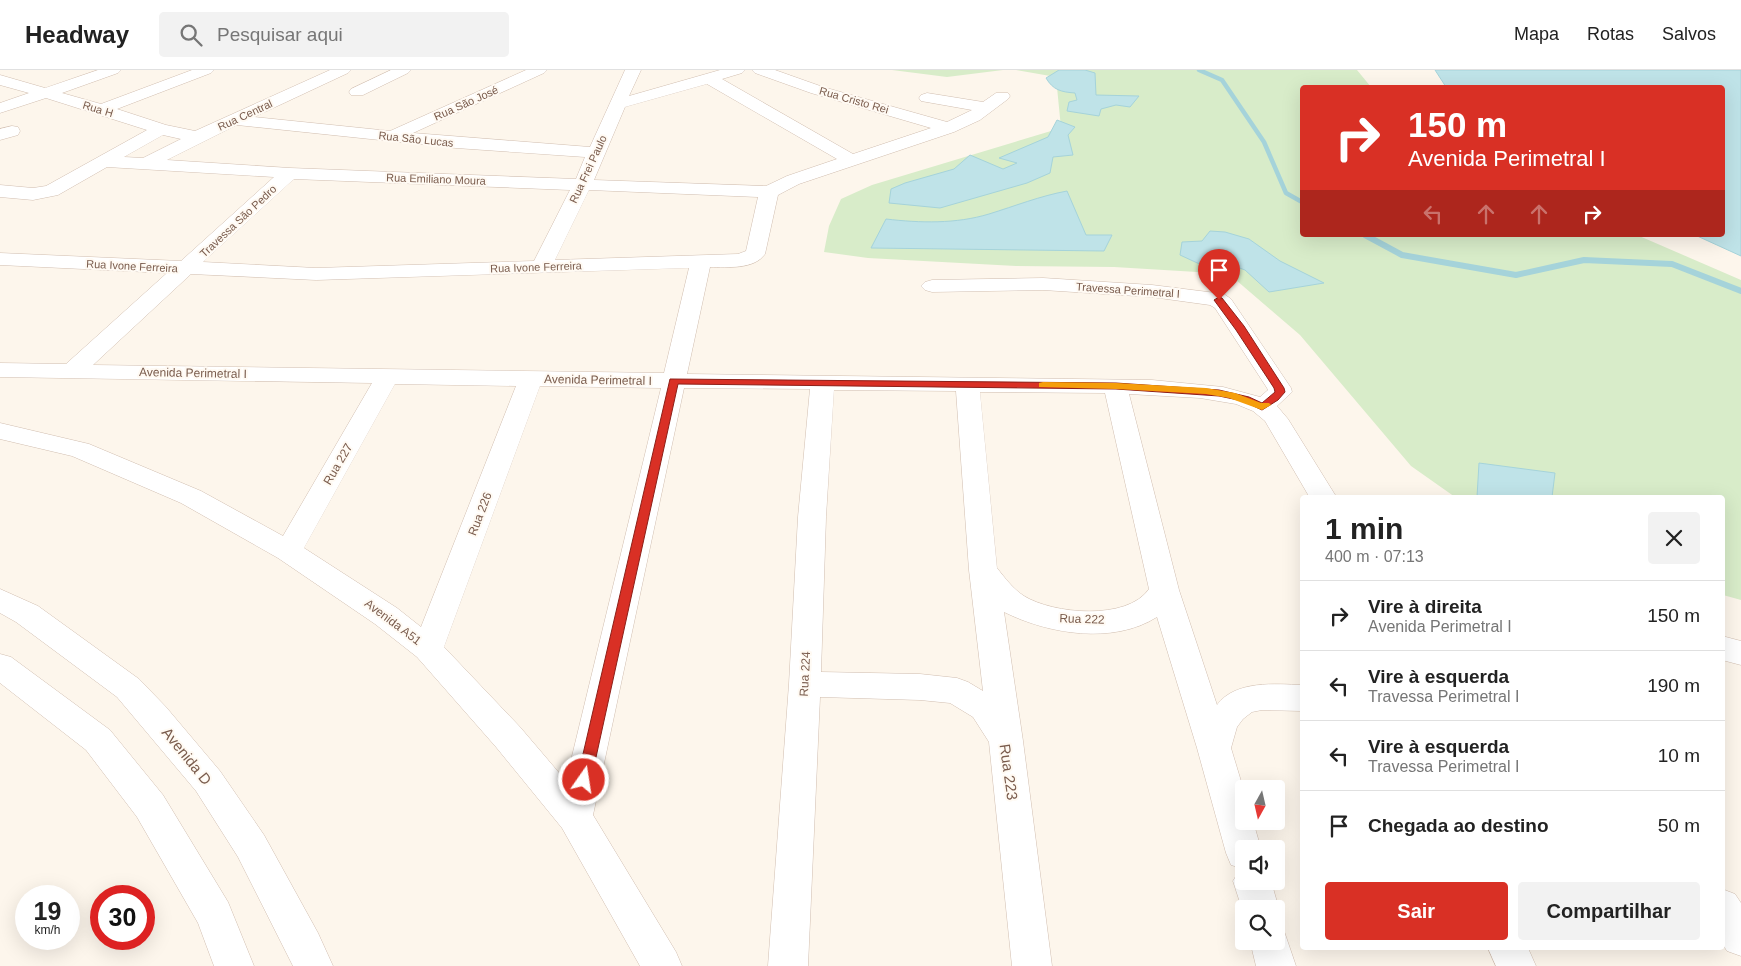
<!DOCTYPE html>
<html lang="pt">
<head>
<meta charset="utf-8">
<style>
  :root { --surface:#fff; --page:#f2f2f2; --text:#222; --muted:#767676; --line:#e0e0e0; --accent:#d93025 }
  body { margin:0; font-family:Helvetica,sans-serif; background:var(--page); color:var(--text); height:100vh; display:flex; flex-direction:column; font-size:19px; white-space:nowrap }
  * { box-sizing:border-box; margin:0 }
  p { font-size:16px; color:var(--muted) }
  .icon { flex:none; width:28px; height:28px; fill:none; stroke:currentColor; stroke-width:2; stroke-linecap:round; stroke-linejoin:round }
  .map { position:relative; flex:1; overflow:hidden }
  .details { position:absolute; left:1300px; top:425px; width:425px; height:455px; display:flex; flex-direction:column; background:var(--surface); border-radius:5px; box-shadow:0 5px 20px #0002 }
  .details>* { flex:none }
  .guide { position:absolute; left:1300px; top:15px; width:425px; height:152px; border-radius:5px; box-shadow:0 5px 20px #0002; background:#d93025; color:#fff; overflow:hidden }
  .needle { width:32px; rotate:188deg }
  .tools { position:absolute; left:1235px; top:710px; display:grid; gap:10px }
  .tools a { display:grid; place-items:center; width:50px; height:50px; border-radius:5px; background:var(--surface); box-shadow:0 5px 20px #0002; font-size:25px }
  .speed { position:absolute; left:15px; top:815px; display:flex; gap:10px; font-size:25px; font-weight:700; text-align:center }
  .speed>* { display:grid; place-content:center; width:65px; height:65px; border-radius:50%; background:var(--surface); box-shadow:0 5px 20px #0002; line-height:1 }
  .speed small { font-size:12px; font-weight:400 }
  .speed .limit { border:8px solid #d22; background:#fff; color:#111 }
  .pin { position:absolute; display:grid; place-items:center; width:42px; height:42px; color:#fff; margin:-51px -21px; border-radius:50% 50% 50% 0; rotate:-45deg; box-shadow:0 0 5px #0007 }
  .pin .icon { rotate:45deg }
  .me { position:absolute; width:55px; margin:-28px; rotate:13deg; stroke-linejoin:round; filter:drop-shadow(0 0 4px #0008) }
  .turn { display:flex; align-items:center; gap:18px; height:105px; padding:0 25px; font-size:22px }
  .turn .icon { width:65px; height:65px; stroke-width:2.5 }
  .turn b { display:block; font-size:35px; line-height:42px }
  .lanes { display:flex; align-items:center; height:48px; padding:0 25px; background:#0003; justify-content:center; gap:25px; direction:ltr }
  .lanes .off { opacity:.35 }
  .round { display:grid; place-items:center; flex:none; width:52px; height:52px; border-radius:5px; background:var(--page) }
  .overview { display:flex; align-items:center; justify-content:space-between; height:85px; padding:0 25px }
  h1 { font-size:30px; font-weight:700; line-height:38px }
  .primary-button { display:flex; gap:10px; margin-top:auto; padding:10px 25px }
  .primary-button a { flex:1; height:58px; border-radius:5px; background:var(--accent); color:#fff; font-size:20px; font-weight:700; line-height:58px; text-align:center }
  .primary-button a+a { background:var(--page); color:var(--text) }
  ul { padding:0; list-style:none }
  li { display:flex; align-items:center; gap:15px; height:70px; padding:0 25px; border-top:1px solid var(--line) }
  li div { flex:1 }
  li b { display:block; font-size:19px }
  li em { font-style:normal }
  header { display:flex; align-items:center; gap:30px; box-sizing:border-box; height:70px; padding:0 25px; background:var(--surface); border-bottom:1px solid var(--line) }
  header strong { font-size:24px }
  nav { display:flex; gap:28px; margin-inline-start:auto; font-size:18px }
  .search { width:350px; height:45px; background:var(--page); display:flex; align-items:center; gap:12px; box-sizing:border-box; padding:0 18px; border-radius:5px; color:var(--muted); font-size:19px }
  .map>svg:first-child { display:block }
</style>
</head>
<body>
<header>
<strong>Headway</strong>
<div class="search"><svg class="icon" aria-label="search" viewBox="0 0 24 24"><circle cx="10" cy="10" r="6"/><path d="M15 15l6 6"/></svg>Pesquisar aqui</div>
<nav><a>Mapa</a><a>Rotas</a><a>Salvos</a></nav>
</header>
<div class="map">
<svg width="1741" height="896" viewBox="0 0 1741 896">
  <rect width="100%" height="100%" fill="#fdf6ec"/>
  <g fill="#d8ecc9">
    <polygon points="892,0 1003,0 947,7"/>
    <polygon points="1016,0 1357,0 1371,17 1302,18 1302,165 1637,165 1741,210 1741,530 1723,525 1722,428 1455,427 1411,396 1300,265 1236,210 1197,202 1114,197 1016,196 868,188 824,182 829,156 841,129 872,115 1061,58 1056,7"/>
  </g>
  <g fill="#bfe3e8" stroke="#a5d3da">
    <path d="M1059 0H1085L1095 3 1096 25 1139 26 1130 37 1116 35 1101 39 1099 46 1067 41 1069 32 1077 30 1075 23C1061 22 1053 20 1046 8Z"/>
    <polygon points="1435,0 1741,0 1741,186 1695,165 1722,165 1722,18 1446,17"/>
    <polygon points="1057,50 1075,57 1068,65 1073,85 1053,87 1050,103 1027,113 940,138 889,133 891,119 905,113 954,99 970,85 1003,99 1017,93 999,88 1048,67"/>
    <path d="M1067 121 1086 165H1112L1104 181 871 178 886 149C920 153 956 154 989 144 1015 136 1040 126 1067 121Z"/>
    <polygon points="1210,161 1225,162 1249,169 1280,191 1324,213 1269,222 1245,200 1218,190 1206,197 1180,185 1182,172 1202,171"/>
    <polygon points="1479,393 1555,403 1552,427 1477,427"/>
  </g>
  <g fill="none" stroke-linecap="round" stroke-linejoin="round">
    <polyline stroke="#a5d3da" stroke-width="4.5" points="1199,0 1222,10 1264,72 1286,123 1302,132"/>
    <polyline stroke="#a5d3da" stroke-width="6" points="1365,165 1402,185 1516,205 1584,190 1672,194 1741,221"/>
    <g stroke="#d1beb0" stroke-width="1">
      <g id="minor">
        <path d="M98 0H121L118 3 62 23 101 34 192 0H214L211 3 117 39 166 55 195 61 330 0H351L348 3 254 47 390 61 526 0H547L544 3 413 63 590 77 625 0H641L629 26 720 0H745L742 3 722 9 853 84 931 58 811 23 755 3 752 0H775L823 17 947 52 972 40 921 31 919 28 921 25 927 23 983 32 996 23H1008L1010 26 1008 29 980 50 954 62 799 114 778 125 765 184C754 200 727 197 710 197L687 304 1152 310 1223 317 1260 327 1268 320 1267 318 1215 238 1210 235 1152 227 1043 220 932 222 925 220 921 216 925 212 932 210 1043 208 1152 215 1224 224 1231 229 1291 318 1292 322 1277 336 1288 349 1337 428H1310L1265 351 1253 341 1236 334 1200 328 1129 324 1179 520 1217 635C1235 610 1276 614 1302 615V641L1262 640 1252 642 1243 649 1237 657 1231 678 1244 721V751H1253L1261 779H1244V811H1271L1279 839 1276 845V839H1244V845L1233 811 1241 798 1231 795 1226 783 1197 678 1157 547C1113 575 1048 564 1004 542L1023 671 1052 896H1012L989 672 973 647 950 633 920 630 820 627 808 896H768L789 614 798 447 810 319 684 318 593 745 676 882 682 896H640L562 758 496 677 417 587 375 554 278 488 181 433 72 386 0 369V353L89 374 201 421 283 466 372 313 0 307V293L66 294 167 203 0 195V183L181 191 274 107 107 97 58 125 33 130 0 127V115L33 118 46 116 147 60 46 28 0 43V33L29 23 0 15V5L45 18ZM707 14 837 89 787 106 766 116 594 110 625 37ZM237 55 456 78 585 87 576 109 290 98 167 90ZM163 65 181 69 143 88 124 87ZM294 109 570 120 534 191 316 198 203 192ZM589 120 758 127 746 181 738 184 555 190ZM689 198 664 303 93 295 191 204 316 210ZM395 314 516 316 421 557 397 538 304 478ZM540 316 661 318 566 711 520 657 444 577ZM834 320 956 321 969 500 983 621 968 612 957 608 920 604 821 602 826 447ZM980 322 1105 323 1149 519C1127 551 1053 544 1024 526 1013 519 1005 508 997 498Z"/>
        <polygon points="391,0 411,0 408,3 363,25 351,25 349,22 351,19"/>
        <polygon points="12,56 18,57 20,61 18,65 0,70 0,59"/>
        <polygon points="0,519 38,536 139,609 166,637 220,701 264,765 318,863 333,896 293,896 238,787 196,721 117,627 16,552 0,543"/>
        <polygon points="1722,566 1741,571 1741,595 1722,590"/>
        <polygon points="0,584 11,587 110,660 163,725 228,832 254,896 214,896 198,853 137,747 86,680 0,613"/>
        <polygon points="1722,819 1735,824 1741,833 1741,886 1727,881 1722,873"/>
        <polygon points="1276,855 1283,858 1296,896 1256,896 1250,871 1276,871"/>
        <polygon points="1488,878 1528,878 1536,896 1496,896"/>
      </g>
    </g>
    <use href="#minor" fill="#fff" fill-rule="evenodd"/>
  </g>
  <polygon fill="#d93025" stroke="#8d1f18" points="1219,227 1222,228 1244,256 1284,318 1285,322 1278,330 1262,340 1243,331 1219,326 1116,319 678,314 591,710 589,714 584,716 579,714 577,710 670,309 1116,313 1219,320 1249,327 1262,333 1275,322 1274,318 1236,260 1214,230"/>
  <polygon fill="#f59e0b" points="1043,312 1116,313 1206,318 1235,323 1261,333 1269,333 1271,335 1262,340 1229,328 1206,324 1116,319 1039,317 1039,313"/>
  <g text-anchor="middle" dominant-baseline="central" stroke-width="4" stroke-linejoin="round" paint-order="stroke">
    <g font-size="11" fill="#7a5c4d" stroke="#fffaf3">
      <text transform="translate(854 30) rotate(16)">Rua Cristo Rei</text>
      <text transform="translate(466 33) rotate(-24)">Rua São José</text>
      <text transform="translate(98 39) rotate(17)">Rua H</text>
      <text transform="translate(245 45) rotate(-25)">Rua Central</text>
      <text transform="translate(416 69) rotate(6)">Rua São Lucas</text>
      <text transform="translate(588 99) rotate(-65)">Rua Frei Paulo</text>
      <text transform="translate(436 109) rotate(2)">Rua Emiliano Moura</text>
      <text transform="translate(238 151) rotate(-43)">Travessa São Pedro</text>
      <text transform="translate(132 196) rotate(3)">Rua Ivone Ferreira</text>
      <text transform="translate(536 197) rotate(-2)">Rua Ivone Ferreira</text>
      <text transform="translate(1128 220) rotate(4)">Travessa Perimetral I</text>
    </g>
    <g font-size="12" fill="#7a5c4d" stroke="#fffaf3">
      <text transform="translate(193 303) rotate(1)">Avenida Perimetral I</text>
      <text transform="translate(598 310) rotate(1)">Avenida Perimetral I</text>
      <text transform="translate(338 394) rotate(-60)">Rua 227</text>
      <text transform="translate(480 444) rotate(-69)">Rua 226</text>
      <text transform="translate(1082 549) rotate(2)">Rua 222</text>
      <text transform="translate(393 552) rotate(37)">Avenida A51</text>
      <text transform="translate(805 604) rotate(-87)">Rua 224</text>
    </g>
    <g font-size="15" fill="#7a5c4d" stroke="#fffaf3">
      <text transform="translate(187 686) rotate(51)">Avenida D</text>
      <text transform="translate(1009 702) rotate(82)">Rua 223</text>
    </g>
  </g>
</svg>
<div class="tools">
<a><svg class="needle" viewBox="-14 -14 28 28"><path d="M0-13l5 13h-10z" fill="#e53935"/><path d="M0 13l5-13h-10z" fill="#767676"/></svg></a>
<a><svg class="icon" aria-label="sound" viewBox="0 0 24 24"><path d="M4 9h4l5-4v14l-5-4H4zM17 9q2 3 0 6"/></svg></a>
<a><svg class="icon" aria-label="search" viewBox="0 0 24 24"><circle cx="10" cy="10" r="6"/><path d="M15 15l6 6"/></svg></a>
</div>
<div class="speed"><div>19<small>km/h</small></div><div class="limit">30</div></div>
<div class="pin" style="left:1219px;top:230px;background:#d93025"><svg class="icon" aria-label="arrive" viewBox="0 0 24 24"><path d="M6 21V4h12l-3 4 3 4H6"/></svg></div>
<svg class="me" style="left:584px;top:710px" viewBox="-20 -20 40 40"><circle r="17" fill="#d93025" stroke="#fff" stroke-width="3"/><path d="M0-11L8 9 0 5-8 9z" fill="#fff"/></svg>
<div class="guide">
<div class="turn"><svg class="icon" aria-label="right" viewBox="0 0 24 24"><path d="M7 20v-9h11M14 6l5 5-5 5"/></svg><div><b>150 m</b>Avenida Perimetral I</div></div>
<div class="lanes"><svg class="icon off" aria-label="left" viewBox="0 0 24 24"><path d="M17 20v-9H6M10 6l-5 5 5 5"/></svg><svg class="icon off" aria-label="ahead" viewBox="0 0 24 24"><path d="M12 20V5M6 11l6-6 6 6"/></svg><svg class="icon off" aria-label="ahead" viewBox="0 0 24 24"><path d="M12 20V5M6 11l6-6 6 6"/></svg><svg class="icon" aria-label="right" viewBox="0 0 24 24"><path d="M7 20v-9h11M14 6l5 5-5 5"/></svg></div>
</div>
<section class="details">
<div class="overview"><div><h1>1 min</h1><p>400 m · 07:13</p></div><a class="round"><svg class="icon" aria-label="close" viewBox="0 0 24 24"><path d="M6 6l12 12M18 6L6 18"/></svg></a></div>
<ul>
<li><svg class="icon" aria-label="right" viewBox="0 0 24 24"><path d="M7 20v-9h11M14 6l5 5-5 5"/></svg><div><b>Vire à direita</b><p>Avenida Perimetral I</p></div><em>150 m</em></li>
<li><svg class="icon" aria-label="left" viewBox="0 0 24 24"><path d="M17 20v-9H6M10 6l-5 5 5 5"/></svg><div><b>Vire à esquerda</b><p>Travessa Perimetral I</p></div><em>190 m</em></li>
<li><svg class="icon" aria-label="left" viewBox="0 0 24 24"><path d="M17 20v-9H6M10 6l-5 5 5 5"/></svg><div><b>Vire à esquerda</b><p>Travessa Perimetral I</p></div><em>10 m</em></li>
<li><svg class="icon" aria-label="arrive" viewBox="0 0 24 24"><path d="M6 21V4h12l-3 4 3 4H6"/></svg><div><b>Chegada ao destino</b></div><em>50 m</em></li>
</ul>
<div class="primary-button"><a>Sair</a><a>Compartilhar</a></div>
</section>
</div>
</body>
</html>
